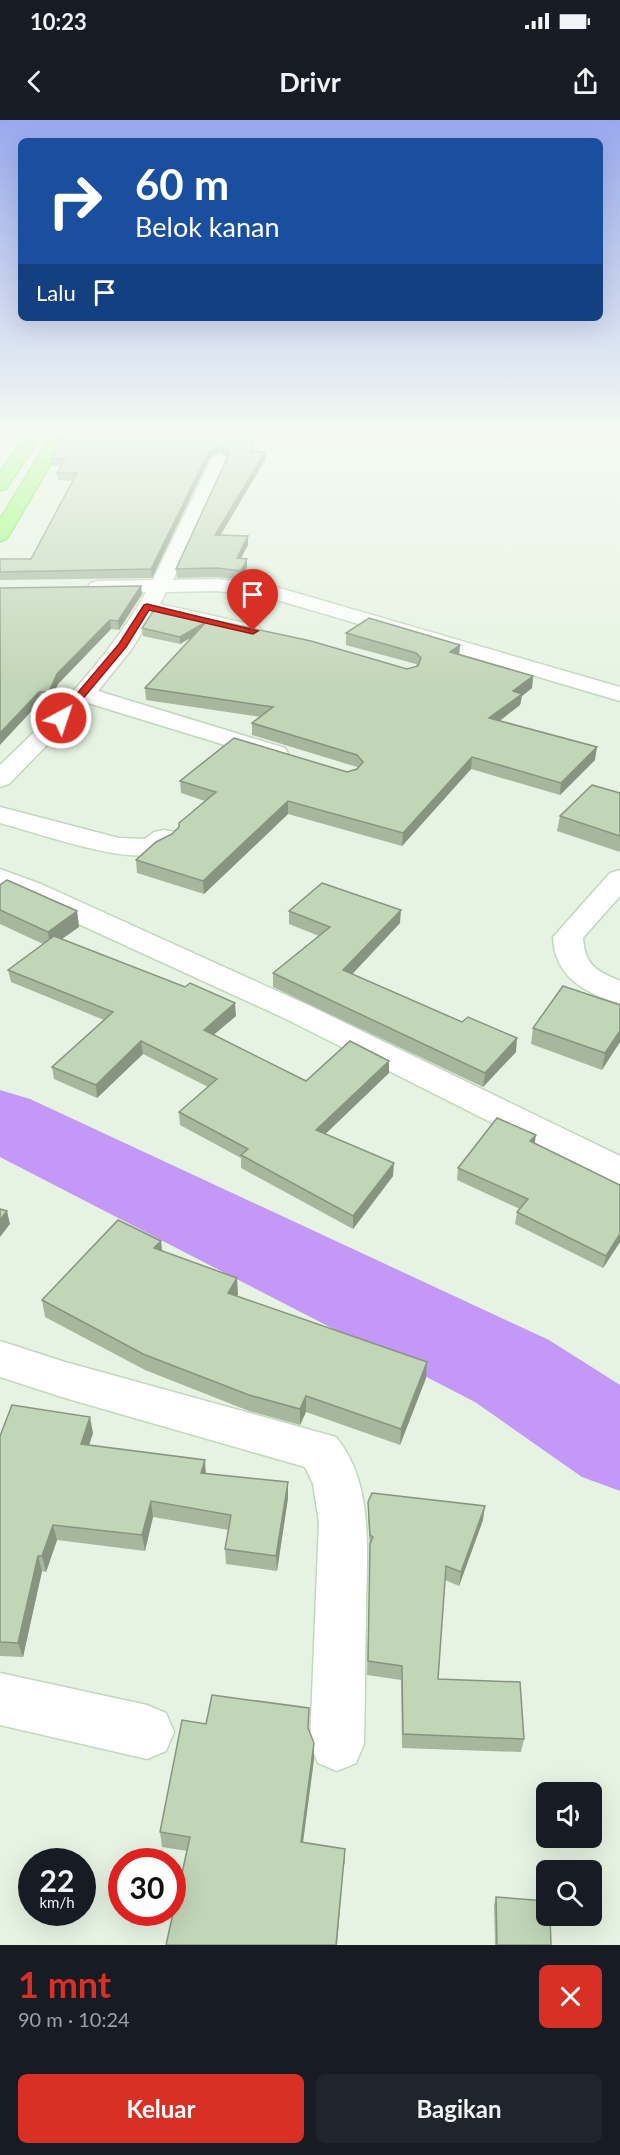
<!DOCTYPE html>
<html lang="id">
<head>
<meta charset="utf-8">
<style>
  :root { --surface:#171b24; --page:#20242c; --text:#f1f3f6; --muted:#9ea1a6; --accent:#d93025 }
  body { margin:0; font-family:Lato,sans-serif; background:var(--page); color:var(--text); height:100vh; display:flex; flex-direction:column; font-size:22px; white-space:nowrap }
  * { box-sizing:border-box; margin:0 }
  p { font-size:20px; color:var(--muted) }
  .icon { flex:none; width:33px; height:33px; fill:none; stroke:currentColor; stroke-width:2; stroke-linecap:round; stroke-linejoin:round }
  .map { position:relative; height:1825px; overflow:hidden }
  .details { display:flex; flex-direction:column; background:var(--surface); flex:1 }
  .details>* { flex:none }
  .guide { position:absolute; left:18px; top:18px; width:585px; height:183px; border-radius:9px; box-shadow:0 6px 24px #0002; background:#1a4fa0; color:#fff; overflow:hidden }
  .tools { position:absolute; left:536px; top:1662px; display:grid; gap:12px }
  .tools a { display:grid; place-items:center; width:66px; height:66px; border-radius:9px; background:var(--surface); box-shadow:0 6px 24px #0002; font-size:30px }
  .speed { position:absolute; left:18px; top:1728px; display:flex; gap:12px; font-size:30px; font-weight:700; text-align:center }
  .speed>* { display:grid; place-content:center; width:78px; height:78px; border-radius:50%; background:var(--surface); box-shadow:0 6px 24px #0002; line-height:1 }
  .speed small { font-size:15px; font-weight:400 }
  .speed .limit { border:9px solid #d22; background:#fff; color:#111 }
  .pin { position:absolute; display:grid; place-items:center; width:51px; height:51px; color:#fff; margin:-62px -26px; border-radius:50% 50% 50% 0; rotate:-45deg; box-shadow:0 0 6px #0007 }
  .pin .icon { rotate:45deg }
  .me { position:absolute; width:66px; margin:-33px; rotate:40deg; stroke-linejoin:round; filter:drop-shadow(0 0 4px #0008) }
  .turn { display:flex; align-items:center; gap:21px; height:126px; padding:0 18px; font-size:27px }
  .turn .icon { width:78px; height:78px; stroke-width:2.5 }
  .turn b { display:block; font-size:42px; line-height:51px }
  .then { display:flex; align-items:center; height:57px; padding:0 18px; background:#0003; gap:12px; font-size:22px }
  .round { display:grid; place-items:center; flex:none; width:63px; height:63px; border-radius:9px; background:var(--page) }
  .summary { display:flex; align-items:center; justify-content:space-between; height:102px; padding:0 18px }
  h1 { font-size:36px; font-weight:700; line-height:45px; color:var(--accent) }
  .cta { display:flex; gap:12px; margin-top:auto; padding:12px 18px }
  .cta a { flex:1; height:69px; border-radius:9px; background:var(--accent); color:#fff; font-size:24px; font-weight:700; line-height:69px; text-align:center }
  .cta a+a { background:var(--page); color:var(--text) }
  .status { display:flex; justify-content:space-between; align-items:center; height:42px; padding:0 30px; background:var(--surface); direction:ltr }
  .status svg { height:16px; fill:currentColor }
  header { display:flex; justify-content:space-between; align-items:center; height:78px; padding:0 18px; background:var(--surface); font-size:27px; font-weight:700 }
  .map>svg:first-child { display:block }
</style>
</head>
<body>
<div class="status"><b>10:23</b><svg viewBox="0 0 49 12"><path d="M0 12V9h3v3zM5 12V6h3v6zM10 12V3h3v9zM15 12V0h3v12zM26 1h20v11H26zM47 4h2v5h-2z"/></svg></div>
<header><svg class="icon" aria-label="back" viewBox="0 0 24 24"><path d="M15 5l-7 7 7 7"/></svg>Drivr<svg class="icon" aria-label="share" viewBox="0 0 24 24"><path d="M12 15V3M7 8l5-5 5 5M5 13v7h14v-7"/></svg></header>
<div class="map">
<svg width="620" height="1825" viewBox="0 0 620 1825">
  <rect width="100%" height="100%" fill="#e6f3e2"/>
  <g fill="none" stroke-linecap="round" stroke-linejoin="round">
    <polygon fill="#c498f6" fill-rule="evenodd" points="0,970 30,979 549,1220 620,1265 620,1371 582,1357 475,1282 0,1037"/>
    <g stroke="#c3d7bb" stroke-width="3">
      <g id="street">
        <path d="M219 335 227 340 173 460 217 459 276 467 620 567V581L267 477 217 471 166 472 160 484 258 506 262 510 258 514 251 516 153 495 131 530 98 571 285 628 288 633 285 638 276 640 267 638 88 583 9 664 0 667V645C55 593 109 538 146 472L98 473 91 471 88 467 91 463 98 461 153 460 211 340Z"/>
        <path d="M0 687 119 718 145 719 154 712 164 710 174 712 178 718C170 729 159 734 146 735 111 739 37 713 0 703Z"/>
        <polygon points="0,749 41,764 308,885 620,1036 620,1065 607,1061 286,899 0,768"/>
        <path d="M620 750V776L583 818C585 846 597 851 620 861V883C585 874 554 856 553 817L610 753Z"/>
        <path d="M0 1221 65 1242 336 1317C376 1366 366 1436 366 1495 365 1538 365 1581 364 1624L356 1643 337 1651 318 1643 310 1624 319 1402 313 1364 305 1347 65 1278 0 1257Z"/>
        <polygon points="0,1553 147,1585 166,1593 174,1612 166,1631 147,1639 0,1605"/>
      </g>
    </g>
    <g stroke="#62eb25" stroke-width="3">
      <g id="highway">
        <polygon points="27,312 43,312 6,369 0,370 0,353"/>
        <polygon points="53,312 69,312 9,415 6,419 0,421 0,400"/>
      </g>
    </g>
    <use href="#street" fill="#fff" fill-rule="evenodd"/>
    <use href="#highway" fill="#8cff61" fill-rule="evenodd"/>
  </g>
  <g fill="#a6b79d">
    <polygon points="66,312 255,312 252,332 265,340 220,415 248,416 248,425 241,438 247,447 241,460 217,457 177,458 176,449 227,337 218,333 209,339 152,458 0,460 0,439 31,439 73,361 58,360 57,353 61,346 52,346 51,339"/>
    <polygon points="141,466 142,474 119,510 111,509 58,564 50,581 41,581 0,468"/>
    <polygon points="142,508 407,549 417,546 416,544 346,525 346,513 460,525 459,534 533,556 532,568 522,576 520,585 500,601 595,640 560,675 471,649 402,726 288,694 204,774 137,753 136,740 172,714 205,681 181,673 180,661 347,652 358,648 357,647 252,615 252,603 261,597 146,580 145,568 192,517 180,524 143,516"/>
    <polygon points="620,673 620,732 557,711 560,696"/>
    <polygon points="0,765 77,791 79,807 62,819 236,896 213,915 306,961 389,953 325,1014 393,1056 353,1109 241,1048 241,1038 180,1005 179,992 208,967 143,934 97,978 54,959 52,947 104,900 11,862 8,850 43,824 0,804"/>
    <polygon points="289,791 400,803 352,854 516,932 483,967 273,867 273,853 319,816 289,804"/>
    <polygon points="620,885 602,950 531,924 533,908"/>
    <polygon points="534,1023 620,1122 603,1148 515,1104 517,1092 520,1089 457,1060 458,1048"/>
    <polygon points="163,1131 238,1174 237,1176 426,1258 400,1325 306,1292 300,1305 249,1291 145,1250 45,1197 42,1180"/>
    <polygon points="93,1313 89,1325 206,1353 288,1378 277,1451 226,1444 225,1429 229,1410 153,1397 145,1431 57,1420 46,1452 42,1451 23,1537 0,1536 0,1316"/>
    <polygon points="368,1382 483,1400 459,1466 445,1460 438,1559 524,1619 521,1632 402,1628 401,1560 367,1555 370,1430 368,1396"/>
    <polygon points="206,1604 308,1609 314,1623 314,1639 303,1722 345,1729 345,1744 187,1731 162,1727 160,1712"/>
    <polygon points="496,1777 551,1825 495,1825 494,1785"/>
  </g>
  <g fill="#879580">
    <polygon points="254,312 255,312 251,340 251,332"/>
    <polygon points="218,326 218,333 209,339 152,458 151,449 209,332"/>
    <polygon points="265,332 265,340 216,423 215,415"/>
    <polygon points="248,416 248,425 237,446 237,438"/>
    <polygon points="247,439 247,447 241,460 241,451"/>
    <polygon points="141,466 142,474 119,510 118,501"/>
    <polygon points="110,500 111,509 58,564 50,581 49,572 57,554"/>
    <polygon points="206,502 206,509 180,524 180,517"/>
    <polygon points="460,525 459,536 450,532"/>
    <polygon points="533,556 532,568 522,576 520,585 488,609 489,598 513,571"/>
    <polygon points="39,572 41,581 0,625 0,613"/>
    <polygon points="597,627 595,640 560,675 561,663"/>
    <polygon points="472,637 471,649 402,726 403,713"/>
    <polygon points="288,681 288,694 204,774 203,761"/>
    <polygon points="401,790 400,803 343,864 343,850"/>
    <polygon points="77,791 79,807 50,827 48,812"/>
    <polygon points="235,883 236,896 204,923 204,910"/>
    <polygon points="620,911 620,922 602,950 605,933"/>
    <polygon points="517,918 516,932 483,967 485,953"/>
    <polygon points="141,921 143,934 97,978 96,965"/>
    <polygon points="389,941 389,953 316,1023 316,1010"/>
    <polygon points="536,1015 534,1027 530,1021"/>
    <polygon points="394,1043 393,1056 353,1109 353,1096"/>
    <polygon points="7,1091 10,1104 0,1117 0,1100"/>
    <polygon points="620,1114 620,1122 603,1148 606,1136"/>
    <polygon points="161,1121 163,1137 154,1128"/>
    <polygon points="237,1158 238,1174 229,1189 228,1173"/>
    <polygon points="427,1242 426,1258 400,1325 401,1309"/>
    <polygon points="306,1276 306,1292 300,1305 300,1289"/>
    <polygon points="90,1297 93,1313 84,1340 81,1324"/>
    <polygon points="205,1340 206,1355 201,1353"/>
    <polygon points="288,1362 288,1378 277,1451 276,1436"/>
    <polygon points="151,1381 153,1397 145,1431 142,1415"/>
    <polygon points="485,1386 483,1400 459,1466 461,1452"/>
    <polygon points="53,1405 57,1420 46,1452 42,1436"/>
    <polygon points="38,1436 42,1451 23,1537 18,1523"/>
    <polygon points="314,1623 314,1639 301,1737 301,1722"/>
    <polygon points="345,1729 337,1825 336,1825"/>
  </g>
  <g fill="#c1d5b7" stroke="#879580" stroke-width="1.5">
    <polygon points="66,312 254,312 251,332 265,332 215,415 248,416 237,438 247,439 241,451 217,448 176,449 229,334 228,331 218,326 209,332 151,449 0,452 0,439 31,439 77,353 57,353 65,339 51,339"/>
    <polygon points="141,466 118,501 110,500 57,554 49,572 39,572 0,613 0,468"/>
    <polygon points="154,490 206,502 180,517 142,508"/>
    <polygon points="369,498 460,525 450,532 533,556 513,571 522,574 489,598 597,627 561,663 472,637 403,713 288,681 203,761 136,740 156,722 172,714 179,707 179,703 216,672 180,661 234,618 347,652 357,649 363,642 357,635 252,603 273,587 145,568 209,499 311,521 407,549 418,546 421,538 416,533 346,513"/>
    <polygon points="592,665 620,673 620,716 560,696"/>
    <polygon points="7,760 77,791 48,812 0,790 0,765"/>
    <polygon points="322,763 401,790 343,850 462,902 468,897 517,918 485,953 273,853 330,807 289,791"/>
    <polygon points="54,816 185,867 190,863 235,883 204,910 306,961 350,921 389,941 316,1010 394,1043 353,1096 241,1035 248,1029 179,992 217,959 141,921 96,965 52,947 113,892 8,850"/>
    <polygon points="563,866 620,885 620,911 605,933 533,908"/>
    <polygon points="497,998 536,1015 530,1021 620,1065 620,1114 606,1136 517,1092 528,1079 458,1048"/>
    <polygon points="0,1089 7,1091 0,1100"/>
    <polygon points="118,1100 161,1121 154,1128 237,1158 228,1173 427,1242 401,1309 306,1276 300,1289 249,1275 143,1234 42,1180"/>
    <polygon points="12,1285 90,1297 81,1324 205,1340 201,1353 288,1362 276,1436 225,1429 231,1395 151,1381 142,1415 53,1405 42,1436 38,1436 18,1523 0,1522 0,1316"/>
    <polygon points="372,1373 485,1386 461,1452 446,1446 438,1559 520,1562 524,1619 403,1614 402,1546 368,1541 370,1424 373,1417 370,1415 368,1382"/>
    <polygon points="212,1575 309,1588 308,1608 314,1623 301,1722 345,1729 336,1825 166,1825 190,1717 160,1712 182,1600 206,1604"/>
    <polygon points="496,1777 546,1781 546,1796 550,1796 551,1825 497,1825"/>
  </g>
  <linearGradient id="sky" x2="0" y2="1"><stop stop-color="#99a9ee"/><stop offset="0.55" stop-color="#f4faf2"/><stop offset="1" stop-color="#f4faf2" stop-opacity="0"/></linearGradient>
  <rect width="620" height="568" fill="url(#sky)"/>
  <polygon fill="#d93025" stroke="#8d1f18" stroke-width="1.5" points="147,484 258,511 253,514 149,490 126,527 65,600 58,600 58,596 119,524 144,485"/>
</svg>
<div class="tools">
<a><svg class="icon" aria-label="sound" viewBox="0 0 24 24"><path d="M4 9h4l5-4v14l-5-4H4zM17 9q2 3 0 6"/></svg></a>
<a><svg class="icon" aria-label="search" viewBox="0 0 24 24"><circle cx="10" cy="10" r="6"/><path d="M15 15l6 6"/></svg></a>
</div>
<div class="speed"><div>22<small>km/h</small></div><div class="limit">30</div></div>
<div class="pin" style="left:253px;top:511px;background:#d93025"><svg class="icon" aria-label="arrive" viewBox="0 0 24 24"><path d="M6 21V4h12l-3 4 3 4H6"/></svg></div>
<svg class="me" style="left:61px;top:598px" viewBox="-20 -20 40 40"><circle r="17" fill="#d93025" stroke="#fff" stroke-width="3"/><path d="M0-11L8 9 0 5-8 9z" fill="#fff"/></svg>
<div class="guide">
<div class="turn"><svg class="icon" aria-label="right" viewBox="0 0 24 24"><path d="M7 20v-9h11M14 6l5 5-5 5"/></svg><div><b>60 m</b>Belok kanan</div></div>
<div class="then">Lalu<svg class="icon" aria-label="arrive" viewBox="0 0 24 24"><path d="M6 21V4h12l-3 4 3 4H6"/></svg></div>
</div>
</div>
<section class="details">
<div class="summary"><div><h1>1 mnt</h1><p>90 m · 10:24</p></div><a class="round" style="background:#d93025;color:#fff"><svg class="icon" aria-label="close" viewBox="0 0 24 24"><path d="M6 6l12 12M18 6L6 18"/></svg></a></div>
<div class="cta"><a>Keluar</a><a>Bagikan</a></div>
</section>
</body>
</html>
